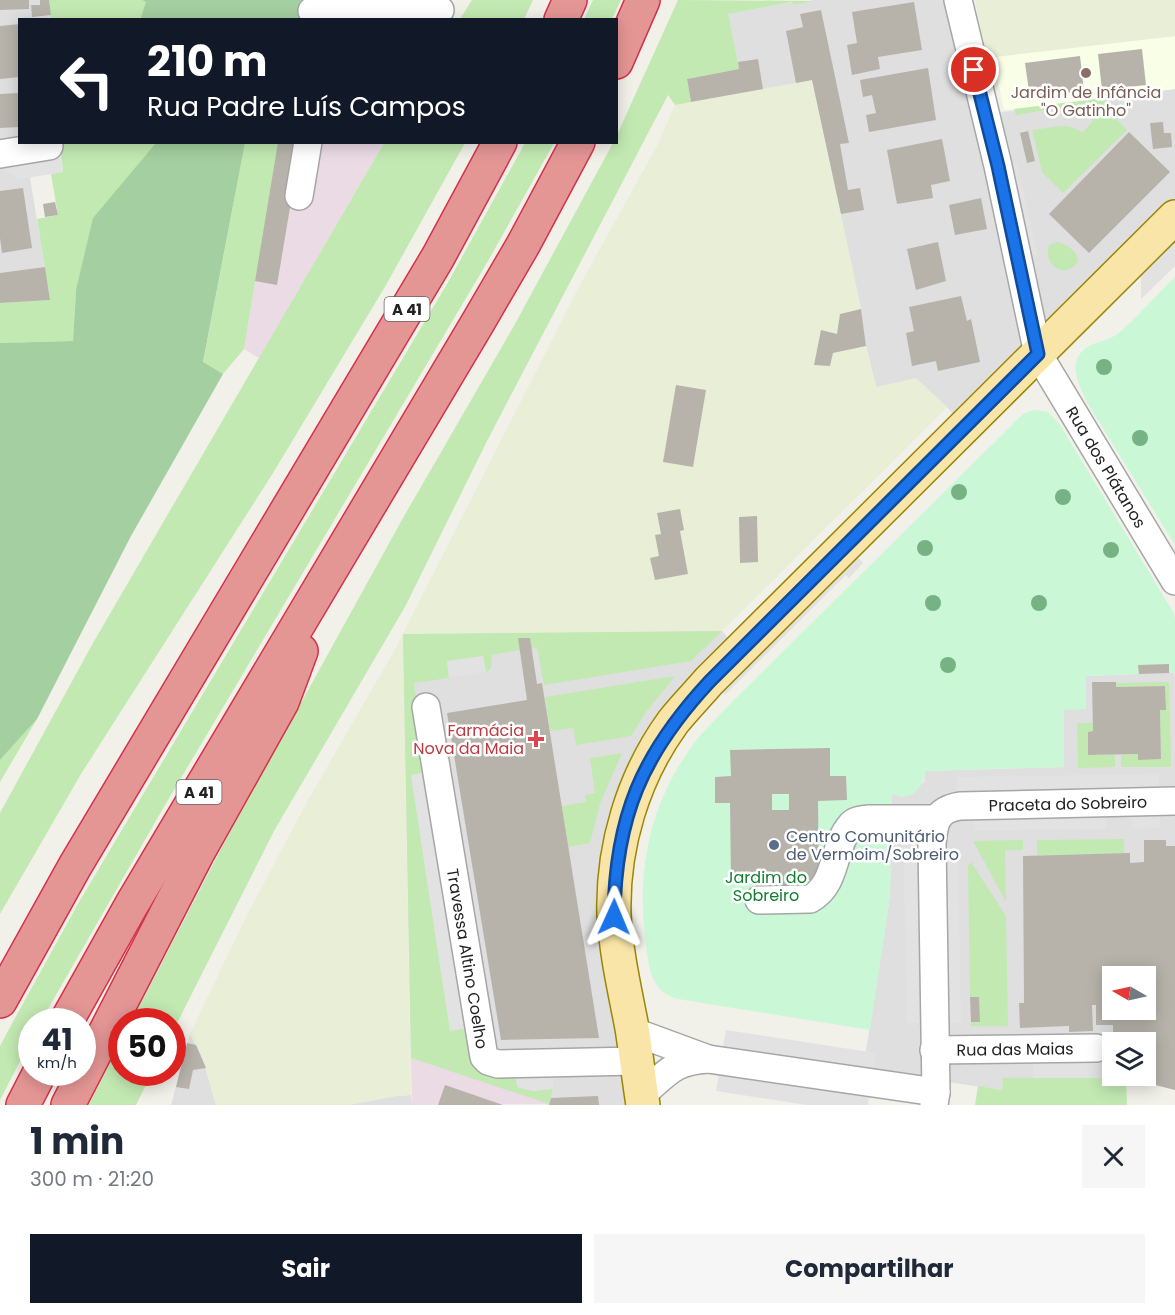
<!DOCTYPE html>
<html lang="pt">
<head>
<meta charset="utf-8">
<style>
  :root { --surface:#fff; --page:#f6f6f7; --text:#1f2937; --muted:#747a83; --accent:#111827 }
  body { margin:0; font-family:Poppins,sans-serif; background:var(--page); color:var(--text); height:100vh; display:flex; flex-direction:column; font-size:22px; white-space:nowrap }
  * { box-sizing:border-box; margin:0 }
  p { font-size:20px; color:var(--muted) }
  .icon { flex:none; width:33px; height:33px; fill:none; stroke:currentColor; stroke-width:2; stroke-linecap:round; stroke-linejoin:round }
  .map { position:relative; height:1105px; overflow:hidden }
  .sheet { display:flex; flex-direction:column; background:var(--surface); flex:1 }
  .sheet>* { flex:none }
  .banner { position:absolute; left:18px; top:18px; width:600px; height:126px; border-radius:0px; box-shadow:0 3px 15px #0003; background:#111827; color:#fff; overflow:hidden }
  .needle { width:39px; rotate:279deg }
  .fabs { position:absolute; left:1102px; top:966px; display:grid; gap:12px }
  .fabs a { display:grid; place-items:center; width:54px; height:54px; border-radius:0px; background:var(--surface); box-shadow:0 3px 15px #0003; font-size:30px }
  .speed { position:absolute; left:18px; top:1008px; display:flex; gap:12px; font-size:30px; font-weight:700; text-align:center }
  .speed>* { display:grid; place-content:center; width:78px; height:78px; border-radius:50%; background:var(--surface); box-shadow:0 3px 15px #0003; line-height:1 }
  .speed small { font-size:15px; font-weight:400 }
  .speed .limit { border:9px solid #d22; background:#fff; color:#111 }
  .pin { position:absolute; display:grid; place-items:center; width:51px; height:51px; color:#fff; margin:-26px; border:3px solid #fff; border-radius:50%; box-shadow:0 2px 6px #0007 }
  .me { position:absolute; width:66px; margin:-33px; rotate:1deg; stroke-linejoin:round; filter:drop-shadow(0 0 4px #0008) }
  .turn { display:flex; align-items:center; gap:21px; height:126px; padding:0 30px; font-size:27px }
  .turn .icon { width:78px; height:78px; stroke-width:2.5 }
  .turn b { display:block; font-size:42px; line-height:51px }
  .round { display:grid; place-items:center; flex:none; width:63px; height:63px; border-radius:0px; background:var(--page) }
  .summary { display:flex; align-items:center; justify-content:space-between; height:102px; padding:0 30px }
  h1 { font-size:36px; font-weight:700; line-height:45px }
  .primary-button { display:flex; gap:12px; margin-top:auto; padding:12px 30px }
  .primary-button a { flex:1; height:69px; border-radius:0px; background:var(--accent); color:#fff; font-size:24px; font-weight:700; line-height:69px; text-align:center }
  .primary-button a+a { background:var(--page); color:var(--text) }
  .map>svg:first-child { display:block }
</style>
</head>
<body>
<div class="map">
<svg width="1175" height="1105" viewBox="0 0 1175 1105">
  <rect width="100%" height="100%" fill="#f1f0e9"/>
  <g fill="#e0dfdf" fill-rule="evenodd">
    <polygon points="0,0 49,0 51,19 20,20 20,142 0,150"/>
    <polygon points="813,0 954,0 1035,353 963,425 947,407 876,387 866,346 861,309 812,81 743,93 727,14 793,2 794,5"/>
    <polygon points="1175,89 1175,213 1040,348 987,114"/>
    <polygon points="26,153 50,300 0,303 0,158"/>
    <polygon points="722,631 737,649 621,828 638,1105 549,1105 411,1058 403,634"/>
    <path d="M1169 664V673H1175V1090L1126 1078H1003L1002 1090 873 1071 866 1051 890 896 892 793 904 797 924 782 925 771 1063 767 1064 709 1086 676 1138 674V665ZM1113 976H1146V1010H1113ZM1113 1042H1146V1076H1113Z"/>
    <polygon points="190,1034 203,1059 216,1105 171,1105"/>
    <polygon points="411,1095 412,1105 348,1105 396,1096"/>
  </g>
  <g fill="#eadbe5">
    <polygon points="278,143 384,143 259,358 244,349"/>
    <polygon points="411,1058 549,1104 412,1105"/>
  </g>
  <polygon fill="#f9fee6" points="1175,36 1175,89 1004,110 993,57"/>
  <g fill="#e8efd6">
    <polygon points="975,0 1175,0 1175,36 987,58"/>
    <polygon points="812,80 861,309 841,314 837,334 821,331 814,365 830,366 833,353 866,346 876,387 916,378 947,407 722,631 403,634 411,1095 396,1096 348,1105 216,1105 203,1059 190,1034 246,917 308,800 393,653 581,283 658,144 675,105"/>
  </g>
  <g fill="#c2e9b2">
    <polygon points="49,0 142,0 147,2 140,19 51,20"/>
    <polygon points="472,0 533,0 524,19 460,19"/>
    <polygon points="593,0 621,0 612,19 584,19"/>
    <polygon points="678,0 813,1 794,5 792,2 728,14 739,69 687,79 691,102 675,105 668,95 488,439 406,605 274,831 173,1031 172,1022 131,1022 231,830 403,518 515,324 613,143 616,142 617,135"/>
    <path d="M1105 98 1106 109 1127 130 1063 193 1042 172 1032 130C1048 128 1071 121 1082 133L1093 121C1076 100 1039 112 1016 115L1014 109Z"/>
    <polygon points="59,143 156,143 147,155 76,290 73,341 0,343 0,303 50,300 37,219 58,215 51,174 63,171"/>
    <polygon points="245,143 278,143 244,349 223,374 203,363"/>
    <polygon points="384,143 465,143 386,285 273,473 81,774 0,914 0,813 93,643"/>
    <polygon points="525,143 554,143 488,261 165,805 41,1021 32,1022 31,1040 0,1100 0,1046 15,1018 79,902 447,284"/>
    <path d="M1057 242C1066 244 1078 251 1078 261 1067 280 1042 267 1049 245Z"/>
    <path d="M722 631 691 661 544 685 537 647 491 655C492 662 494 669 486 672L483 656 447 662 449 678 414 683 427 772 411 775 450 1030 467 1028 516 1074 517 1087 533 1091 553 1089 549 1104 411 1058 403 634Z"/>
    <polygon points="675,676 646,712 631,736 576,745 573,728 550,731 545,697"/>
    <polygon points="1169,682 1171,767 1121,767 1121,755 1138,754 1138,760 1161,759 1160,710 1166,709 1165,686 1116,687 1116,683"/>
    <polygon points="37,719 0,782 0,760"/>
    <polygon points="1077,723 1093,723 1093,731 1088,732 1088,755 1115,755 1115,767 1078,768"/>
    <polygon points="622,753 600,804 590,843 568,847 562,806 586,802 585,795 595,793 590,758"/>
    <polygon points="1124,839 1124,854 1037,855 1037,840"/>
    <polygon points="1023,840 1023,850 1005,850 1006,902 973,841"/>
    <polygon points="971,862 1006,916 1008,1026 971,1026 971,1022 980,1021 979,997 970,997 968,866"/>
    <polygon points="121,1040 122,1072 152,1073 136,1105 89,1105"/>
    <polygon points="1003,1078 1126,1078 1127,1105 975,1105 978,1086 1002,1090"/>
  </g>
  <g fill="#a4cfa0">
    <polygon points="142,0 305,0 304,19 140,20 146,2"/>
    <polygon points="156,143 245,143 203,362 223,374 131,536 37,719 0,760 0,343 73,341 76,290 93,218"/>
  </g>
  <g fill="#caf8d6">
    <path d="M1175 277V545L1088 404C1079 386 1065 360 1089 346 1099 341 1110 340 1119 333 1139 316 1156 295 1175 277Z"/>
    <path d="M1034 410 1048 412 1060 425 1173 612 1175 618V673H1169V665L1138 666 1139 674 1086 676V709L1064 710V767L925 771C924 788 910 802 892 794L890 896 870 1030 678 999C651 992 649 968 646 945 636 871 649 803 695 742 706 728 720 715 732 702L1023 414Z"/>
  </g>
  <g fill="#e2e2e2">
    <polygon points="60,156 63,172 51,174 20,179 0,168 0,166"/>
    <polygon points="1017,161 1037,255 1029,256 1009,163"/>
    <polygon points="1175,239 1175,266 1141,299 1141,273"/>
    <polygon points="855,554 863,563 849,578 846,575 725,695 719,689"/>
    <polygon points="483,656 486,672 449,678 447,661"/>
    <polygon points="427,772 467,1028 450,1031 411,775"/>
    <polygon points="1159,774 1159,791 957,794 957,777"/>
    <polygon points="1131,811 1160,811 1160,828 1132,829"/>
    <polygon points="1106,812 1106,829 974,831 974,814"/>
    <polygon points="903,833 920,833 924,1023 907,1023"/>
    <polygon points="941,850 958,850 961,1023 944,1023"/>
    <polygon points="726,1030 876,1053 873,1071 723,1047"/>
    <polygon points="1097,1058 1097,1078 1033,1078 1033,1059"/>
    <polygon points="553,1073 553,1089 533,1091 517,1087 516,1074"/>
    <polygon points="719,1073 869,1096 868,1105 807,1105 716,1091"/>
  </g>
  <g fill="#b7b3ab" fill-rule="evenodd">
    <polygon points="0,0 29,0 29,9 0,10"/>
    <polygon points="40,0 49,0 51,15 32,17 31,5 40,5"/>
    <polygon points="914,2 922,50 878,57 880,69 852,75 847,45 857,43 852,12"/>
    <polygon points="821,10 849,143 840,144 848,190 860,188 864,210 841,214 812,80 796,83 786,31 803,27 800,14"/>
    <polygon points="20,24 20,77 0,79 0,26"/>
    <polygon points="1142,49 1146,85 1102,90 1098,54"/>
    <polygon points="1080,56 1084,91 1030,98 1025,63"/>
    <polygon points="758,59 763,89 691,102 687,79 739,69 738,62"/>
    <polygon points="928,68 936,120 869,132 866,115 876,113 872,95 863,97 860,80"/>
    <polygon points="20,93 20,127 0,128 0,94"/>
    <polygon points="1163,122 1164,133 1171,133 1172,147 1153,149 1150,123"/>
    <polygon points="1028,131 1035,161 1027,163 1020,133"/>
    <polygon points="1129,132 1170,172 1089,253 1049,214"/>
    <polygon points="942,139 950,181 931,185 933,198 897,204 887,150"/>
    <polygon points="278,142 301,142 277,285 255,281"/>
    <polygon points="23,188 32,248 2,253 0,238 0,191"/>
    <polygon points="981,198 987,229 955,235 949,205"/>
    <polygon points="55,202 58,215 45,217 43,204"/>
    <polygon points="938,242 946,281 916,290 907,249"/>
    <polygon points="45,267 50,300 0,303 0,273"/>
    <polygon points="961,296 967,321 971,319 980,362 938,371 936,361 912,366 906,333 914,331 909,307"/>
    <polygon points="861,309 866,346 833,353 830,366 814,365 821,330 837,334 840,314"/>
    <polygon points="676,385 706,390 693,467 663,462"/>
    <polygon points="680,509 684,530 680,531 688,574 655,580 650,558 659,556 655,535 661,534 657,513"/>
    <polygon points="757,516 758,562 740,563 739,517"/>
    <polygon points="518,638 530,638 537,684 542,683 599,1038 501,1040 447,713 527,700"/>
    <polygon points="1169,664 1169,673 1139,674 1138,665"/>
    <polygon points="1092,682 1116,682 1116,687 1165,686 1166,710 1160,710 1161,759 1138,760 1138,754 1088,755 1088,732 1093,731"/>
    <path d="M830 748V776H846L847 800 818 801 819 880H794L795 893H782V880L731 881 730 803H715V777L731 776 730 750ZM772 794H789V810H772Z"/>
    <path d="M1144 840H1166V846H1175V1090L1128 1078H1114V1076H1146V1042H1113V1025H1096V1005H1092L1093 1031 1069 1032V1026L1020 1028 1019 1003H1024L1023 856 1130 853V863L1144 862ZM1113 976H1146V1010H1113Z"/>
    <polygon points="970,997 979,997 980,1022 971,1022"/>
    <polygon points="187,1043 196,1045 206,1068 193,1070 189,1089 176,1087"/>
    <polygon points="445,1085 503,1105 438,1105"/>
    <polygon points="598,1096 599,1105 549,1105 551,1098"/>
  </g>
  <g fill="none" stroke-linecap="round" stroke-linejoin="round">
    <g stroke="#a6a6a6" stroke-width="30">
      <g id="minor">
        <path id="s1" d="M958 0 998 166 1038 354 1175 581"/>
        <polyline points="312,11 440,10"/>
        <polyline points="0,154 49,146"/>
        <polyline points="299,196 308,142"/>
        <path id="s2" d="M426 707 484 1057 488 1061 498 1064 636 1061"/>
        <path d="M759 900 810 899C838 884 832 846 851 825 855 820 862 820 868 819H937"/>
        <polyline points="632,1031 708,1059 936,1092"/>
        <path id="s3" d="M934 1050 1096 1048"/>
        <path d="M641 1095C667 1074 672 1061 708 1059"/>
        <path id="s4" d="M934 1105 936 1092 932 844C934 822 936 810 960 806L1175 801"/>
      </g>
    </g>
    <g stroke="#998506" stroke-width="36">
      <path id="major" d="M643 1105C639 1079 636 1054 632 1028 625 991 616 953 614 915 612 847 633 777 673 722 684 708 697 695 709 681L1175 217"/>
    </g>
    <g stroke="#d53149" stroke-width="36">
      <g id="highway">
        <polyline points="561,20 570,0"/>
        <polyline points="616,62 643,0"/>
        <polyline points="0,1001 75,866 438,257 500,142"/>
        <polyline points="66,1022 132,904 477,324 523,245 578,142"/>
        <polyline points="23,1105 40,1072"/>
        <polyline points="68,1105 197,854 282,702 301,651"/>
      </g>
    </g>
    <use href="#minor" stroke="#fff" stroke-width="27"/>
    <use href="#major" stroke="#f8e5a7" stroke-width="33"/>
    <use href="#highway" stroke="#e49695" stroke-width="33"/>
  </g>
  <g fill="#76b283">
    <circle cx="1104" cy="367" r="8"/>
    <circle cx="1140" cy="438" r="8"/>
    <circle cx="959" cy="492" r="8"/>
    <circle cx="1063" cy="497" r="8"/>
    <circle cx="925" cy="548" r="8"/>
    <circle cx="1111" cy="550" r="8"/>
    <circle cx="933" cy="603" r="8"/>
    <circle cx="1039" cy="603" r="8"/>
    <circle cx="948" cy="665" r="8"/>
  </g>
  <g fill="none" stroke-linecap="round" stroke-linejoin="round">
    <g stroke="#114b97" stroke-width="15">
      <path id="route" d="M614 917C615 817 642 754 710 681L1038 354 998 166 974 70"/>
    </g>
    <use href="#route" stroke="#1a73e8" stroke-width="10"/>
  </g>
  <circle fill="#8d6e63" stroke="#fff" stroke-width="2" cx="1086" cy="73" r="6"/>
  <path fill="#e0444e" stroke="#fff" stroke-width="2" d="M533 730h6v6h6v6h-6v6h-6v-6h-6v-6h6z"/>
  <circle fill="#5c6f8a" stroke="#fff" stroke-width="2" cx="774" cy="845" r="6"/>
  <g text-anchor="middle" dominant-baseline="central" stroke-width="5" stroke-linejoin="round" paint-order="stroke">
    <g fill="#fff" stroke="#646464" stroke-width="1.5">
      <rect x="384.5" y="297" width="45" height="24" rx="4.5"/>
      <rect x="176.5" y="780" width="45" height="24" rx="4.5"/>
    </g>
    <g font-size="15" font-weight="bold" fill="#222">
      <text x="407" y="309">A 41</text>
      <text x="199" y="792">A 41</text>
    </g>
    <g font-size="16" fill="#785e54" stroke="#fff">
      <text x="1086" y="92">Jardim de Infância<tspan x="1086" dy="18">"O Gatinho"</tspan></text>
    </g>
    <g font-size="16" fill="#222" stroke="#fff">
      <text stroke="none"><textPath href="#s1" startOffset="495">Rua dos Plátanos</textPath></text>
      <text stroke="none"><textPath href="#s4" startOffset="422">Praceta do Sobreiro</textPath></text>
      <text stroke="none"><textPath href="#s2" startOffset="255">Travessa Altino Coelho</textPath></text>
      <text stroke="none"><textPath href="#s3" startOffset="81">Rua das Maias</textPath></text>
    </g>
    <g font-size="16" fill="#be3a42" stroke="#fff" text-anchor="end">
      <text x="524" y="730">Farmácia<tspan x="524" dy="18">Nova da Maia</tspan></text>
    </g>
    <g font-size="16" fill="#4e5e75" stroke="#fff" text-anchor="start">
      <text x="786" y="836">Centro Comunitário<tspan x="786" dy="18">de Vermoim/Sobreiro</tspan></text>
    </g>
    <g font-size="16" fill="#117f2f" stroke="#fff">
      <text x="766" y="877">Jardim do<tspan x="766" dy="18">Sobreiro</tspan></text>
    </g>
  </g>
</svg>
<div class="fabs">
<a><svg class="needle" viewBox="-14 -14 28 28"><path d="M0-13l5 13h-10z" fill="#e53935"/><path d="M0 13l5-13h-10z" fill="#747a83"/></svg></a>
<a><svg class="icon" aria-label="layers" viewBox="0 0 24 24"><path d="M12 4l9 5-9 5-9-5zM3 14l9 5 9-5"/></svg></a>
</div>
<div class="speed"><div>41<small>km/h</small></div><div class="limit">50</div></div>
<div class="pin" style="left:974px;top:70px;background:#d93025"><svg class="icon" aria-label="arrive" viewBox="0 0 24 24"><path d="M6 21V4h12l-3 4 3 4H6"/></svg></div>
<svg class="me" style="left:614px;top:917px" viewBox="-20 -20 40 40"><path d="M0-17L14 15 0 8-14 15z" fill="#1a73e8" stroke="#fff" stroke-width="4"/></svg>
<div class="banner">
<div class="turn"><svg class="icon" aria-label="left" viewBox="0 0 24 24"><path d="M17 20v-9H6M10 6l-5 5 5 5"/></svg><div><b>210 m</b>Rua Padre Luís Campos</div></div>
</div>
</div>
<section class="sheet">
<div class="summary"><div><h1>1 min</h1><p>300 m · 21:20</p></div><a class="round"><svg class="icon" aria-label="close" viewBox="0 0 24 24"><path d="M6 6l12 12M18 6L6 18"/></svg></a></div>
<div class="primary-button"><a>Sair</a><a>Compartilhar</a></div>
</section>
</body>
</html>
